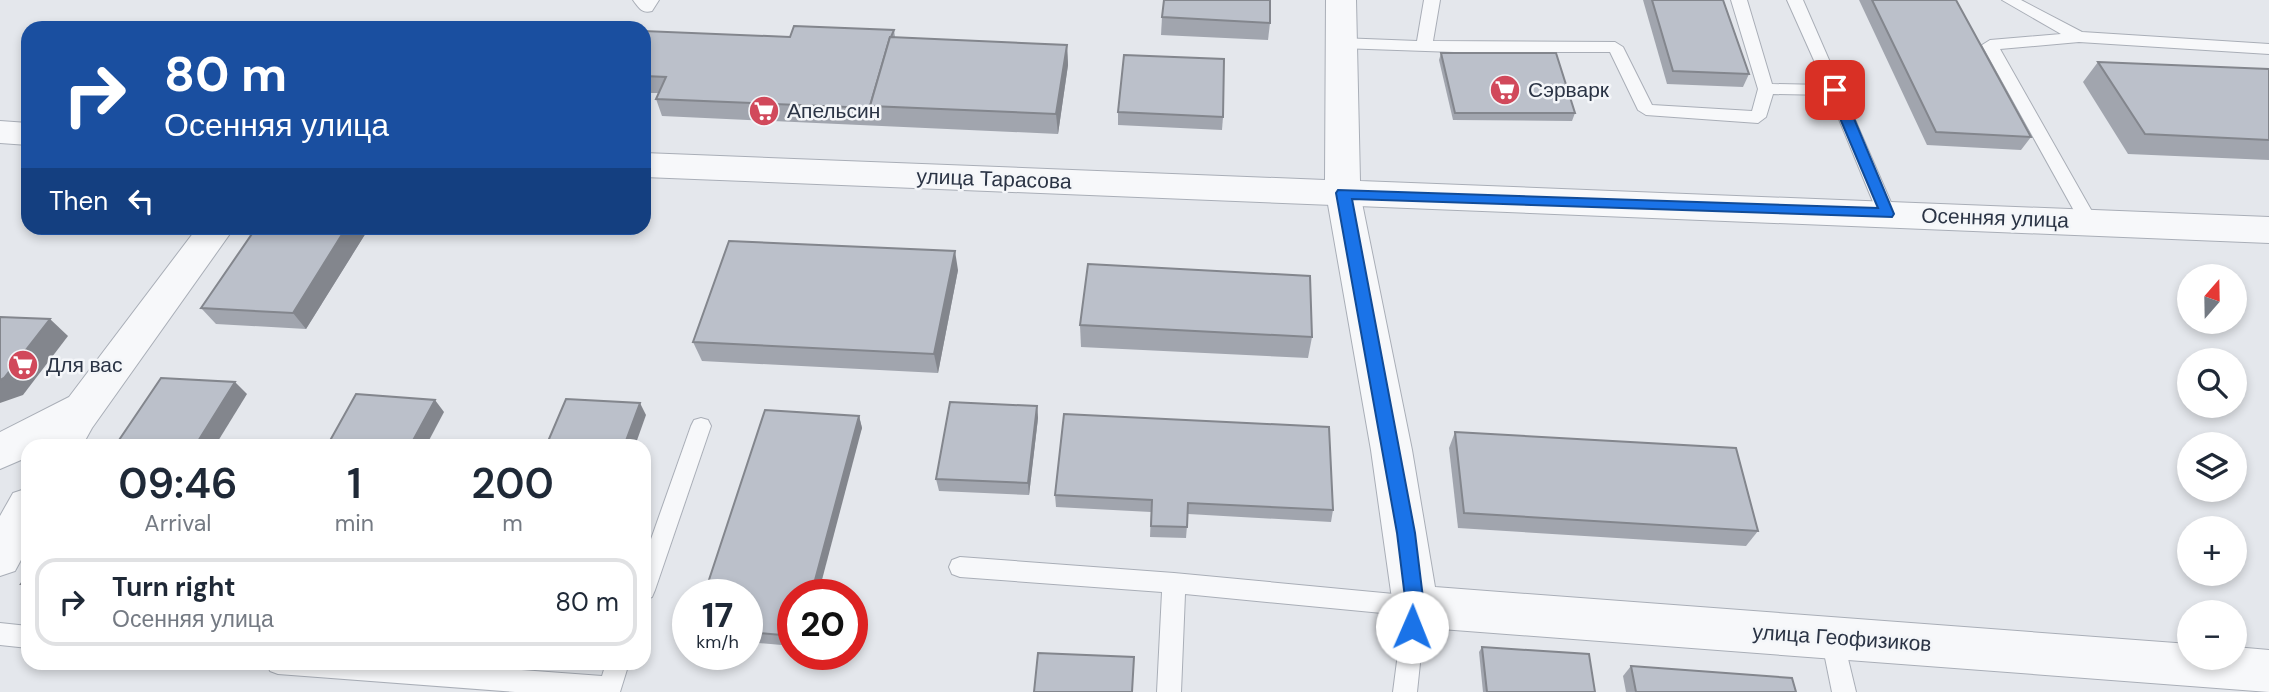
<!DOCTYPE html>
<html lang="en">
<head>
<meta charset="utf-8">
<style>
  :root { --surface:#fff; --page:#f6f6f7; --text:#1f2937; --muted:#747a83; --line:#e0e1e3 }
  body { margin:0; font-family:"DM Sans",sans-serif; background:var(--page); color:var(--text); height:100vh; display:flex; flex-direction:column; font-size:26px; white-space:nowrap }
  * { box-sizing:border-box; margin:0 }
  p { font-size:23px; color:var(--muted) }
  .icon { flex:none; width:38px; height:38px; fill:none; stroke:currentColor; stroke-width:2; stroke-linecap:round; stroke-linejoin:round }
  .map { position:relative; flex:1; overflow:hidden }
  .sheet { position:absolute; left:21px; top:439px; width:630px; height:231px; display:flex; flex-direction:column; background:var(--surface); border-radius:21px; box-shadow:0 4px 10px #0003 }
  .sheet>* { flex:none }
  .hud { position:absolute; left:21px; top:21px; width:630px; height:214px; border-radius:21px; box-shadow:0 4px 10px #0003; background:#1a4fa0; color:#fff; overflow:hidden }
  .needle { width:46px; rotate:20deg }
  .tools { position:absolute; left:2177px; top:264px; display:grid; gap:14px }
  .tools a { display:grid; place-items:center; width:70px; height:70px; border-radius:50%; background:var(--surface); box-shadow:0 4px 10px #0003; font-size:35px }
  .speed { position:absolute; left:672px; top:579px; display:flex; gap:14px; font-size:35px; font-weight:700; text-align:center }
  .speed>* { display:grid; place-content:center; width:91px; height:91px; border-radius:50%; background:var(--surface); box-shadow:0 4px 10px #0003; line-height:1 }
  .speed small { font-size:18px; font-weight:400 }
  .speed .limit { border:10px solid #d22; background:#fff; color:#111 }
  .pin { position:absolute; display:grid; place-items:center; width:60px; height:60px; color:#fff; margin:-30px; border-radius:14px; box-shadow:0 4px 10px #0006 }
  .me { position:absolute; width:77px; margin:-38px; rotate:1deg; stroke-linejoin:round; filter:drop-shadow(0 0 5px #0008) }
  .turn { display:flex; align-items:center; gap:24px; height:147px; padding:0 28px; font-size:32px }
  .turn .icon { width:91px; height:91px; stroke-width:2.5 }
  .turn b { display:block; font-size:49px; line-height:60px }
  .then { display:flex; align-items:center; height:66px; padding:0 28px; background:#0003; gap:14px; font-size:26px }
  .eta { display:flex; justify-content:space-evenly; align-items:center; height:119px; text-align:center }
  .eta b { font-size:42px; font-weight:600; line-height:49px }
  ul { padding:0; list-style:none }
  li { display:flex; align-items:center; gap:21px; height:88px; margin:0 14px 10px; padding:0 14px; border:4px solid var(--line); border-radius:21px }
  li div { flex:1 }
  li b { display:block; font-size:26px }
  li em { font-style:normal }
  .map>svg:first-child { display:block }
</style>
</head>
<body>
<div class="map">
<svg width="2269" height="692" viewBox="0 0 2269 692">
  <rect width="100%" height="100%" fill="#e4e7ec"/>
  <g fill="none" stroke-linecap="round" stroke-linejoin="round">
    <g stroke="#a9aeb7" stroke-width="2">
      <g id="service">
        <path d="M633 0H659L652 11C642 14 639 8 633 0Z"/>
        <polygon points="1424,0 1440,0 1433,41 1615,42 1623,47 1652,105 1752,111 1758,89 1731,0 1747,0 1772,84 1825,85 1787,0 1803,0 1896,214 1893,219 1881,219 1878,214 1829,95 1773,94 1766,117 1758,123 1646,115 1638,110 1610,52 1454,52 1340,48 1332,43 1340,38 1417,41"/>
        <polygon points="2002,0 2021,0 2082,32 2269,44 2269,54 2079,42 2000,49 2098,222 2095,227 2083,227 1982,45 1990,40 2061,34"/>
        <polygon points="701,418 708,420 711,426 655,590 652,597 644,600 644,559 691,426 694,420"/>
        <polygon points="960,557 1174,573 1415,596 1423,599 1426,606 1417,692 1393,692 1403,615 1185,594 1181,692 1157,692 1162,592 960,577 952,574 949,567 952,560"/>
        <polygon points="0,623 28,626 28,648 0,645"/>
        <polygon points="1832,627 1840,630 1843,638 1856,692 1832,692 1821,638 1824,630"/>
        <polygon points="267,663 428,663 602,676 606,663 629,663 620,692 515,692 278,674 270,671"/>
      </g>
    </g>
    <g stroke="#a9aeb7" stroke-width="2">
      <g id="minor">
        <polygon points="1343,181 1355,184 1360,193 1412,450 1435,587 2189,644 2189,658 2235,658 2235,647 2269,650 2269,692 1415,627 1399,621 1393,606 1371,450 1326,193 1331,184"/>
        <polygon points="197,228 234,228 92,428 82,446 28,446 28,457 0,469 0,432 69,397"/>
        <polygon points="28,488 28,547 15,571 0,576 0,516 13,493"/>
      </g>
    </g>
    <g stroke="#a9aeb7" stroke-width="2">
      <g id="tertiary">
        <polygon points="1326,0 1356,0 1360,181 2269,217 2269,243 644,177 644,153 1325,180"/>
        <polygon points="0,121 28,123 28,145 0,143"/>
      </g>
    </g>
    <use href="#service" fill="#f7f8fa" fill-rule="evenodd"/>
    <use href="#minor" fill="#f7f8fa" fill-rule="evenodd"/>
    <use href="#tertiary" fill="#f7f8fa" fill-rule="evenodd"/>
  </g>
  <g fill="#a1a5ae">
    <polygon points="1643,0 1723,0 1749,74 1743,87 1667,84"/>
    <polygon points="1859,0 1956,0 2031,137 2021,150 1927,145"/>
    <polygon points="1162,17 1270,23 1268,40 1161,35"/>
    <polygon points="894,30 895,37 1067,45 1068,65 1058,134 662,116 656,99 658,93 644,93 644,31 790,37"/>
    <polygon points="1441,53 1575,113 1572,121 1453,120 1439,60"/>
    <polygon points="2098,62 2269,69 2269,160 2128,154 2083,82"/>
    <polygon points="1118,112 1223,117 1222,130 1118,125"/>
    <polygon points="369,228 306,329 216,324 201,308"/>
    <polygon points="958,270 938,373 702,361 693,342"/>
    <polygon points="1080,325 1312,337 1308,358 1081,347"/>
    <polygon points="1037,406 1038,418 1029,495 939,491 936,479"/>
    <polygon points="859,416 862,428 793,595 793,646 747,642 747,595"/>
    <polygon points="1455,432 1758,531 1746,546 1458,528 1449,448"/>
    <polygon points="1055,495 1333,510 1331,522 1188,514 1186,538 1150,537 1151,512 1056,507"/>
    <polygon points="1482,647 1595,692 1483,692 1479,652"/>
    <polygon points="1631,666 1796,692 1626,692 1623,676"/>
  </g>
  <g fill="#83868d">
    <polygon points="1067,45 1068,65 1058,134 1056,114"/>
    <polygon points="346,228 369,228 306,329 293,313"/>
    <polygon points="955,251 958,270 938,373 934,354"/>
    <polygon points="50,319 68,336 23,395 0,403 0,380"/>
    <polygon points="235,382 247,394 215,446 195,446"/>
    <polygon points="435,400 444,412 426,446 410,446"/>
    <polygon points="640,403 646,415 635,446 624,446"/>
    <polygon points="1037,406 1038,418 1029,495 1028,483"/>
    <polygon points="859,416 862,428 818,595 811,595"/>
  </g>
  <g fill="#bbc0ca" stroke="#83868d" stroke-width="2">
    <polygon points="1164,0 1270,0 1270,23 1162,17"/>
    <polygon points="1652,0 1723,0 1749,74 1673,71"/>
    <polygon points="1872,0 1956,0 2031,137 1936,132"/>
    <polygon points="794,26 894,30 891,37 890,37 870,106 871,108 656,99 666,77 644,76 644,31 790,37"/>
    <polygon points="890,37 1067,45 1056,114 870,106"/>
    <polygon points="1441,53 1556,53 1575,113 1455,113"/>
    <polygon points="1124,55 1224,59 1223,117 1118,112"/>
    <polygon points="2098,62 2269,69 2269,140 2145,134"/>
    <polygon points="256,228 346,228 293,313 201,308"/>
    <polygon points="729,241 955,251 934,354 693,342"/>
    <polygon points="1088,264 1310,276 1312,337 1080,325"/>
    <polygon points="0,317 50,319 4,378 0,380"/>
    <polygon points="161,378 235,382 195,446 115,446"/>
    <polygon points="356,394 435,400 410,446 327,446"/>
    <polygon points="566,399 640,403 624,446 546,446"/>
    <polygon points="950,402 1037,406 1028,483 936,479"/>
    <polygon points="765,410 859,416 811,595 793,595 793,636 747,632 747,595 704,595"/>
    <polygon points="1064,414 1329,427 1333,510 1188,503 1187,527 1151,526 1152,500 1055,495"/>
    <polygon points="1455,432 1736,448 1758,531 1464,513"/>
    <polygon points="28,574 28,584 21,584"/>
    <polygon points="1482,647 1589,654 1595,692 1487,692"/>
    <polygon points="1038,653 1134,657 1132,692 1034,692"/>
    <polygon points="1631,666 1792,678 1796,692 1636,692"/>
  </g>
  <polygon fill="#1a73e8" stroke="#114b97" stroke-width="2" points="1835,85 1842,90 1894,214 1892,217 1352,199 1415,533 1424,606 1419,634 1412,636 1406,634 1403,627 1406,606 1397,533 1336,193 1338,190 1878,208 1828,90"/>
  <defs>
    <g id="supermarket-disc" transform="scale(1.575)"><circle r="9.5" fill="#d1495b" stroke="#f4f6f9"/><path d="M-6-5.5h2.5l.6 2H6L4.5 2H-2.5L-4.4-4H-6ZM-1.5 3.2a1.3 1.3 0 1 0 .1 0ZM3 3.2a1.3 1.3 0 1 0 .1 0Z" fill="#fff"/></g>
  </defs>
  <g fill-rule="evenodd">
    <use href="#supermarket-disc" x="1505" y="90"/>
    <use href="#supermarket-disc" x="764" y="111"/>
    <use href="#supermarket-disc" x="23" y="365"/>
  </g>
  <g text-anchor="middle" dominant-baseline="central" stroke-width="5" stroke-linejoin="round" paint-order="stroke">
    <g font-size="21" fill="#2b3445" stroke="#f4f6f9" text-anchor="start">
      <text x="1528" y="90">Сэрварк</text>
      <text x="787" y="111">Апельсин</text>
      <text x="46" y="365">Для вас</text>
    </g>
    <g font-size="21" fill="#2b3445" stroke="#f4f6f9">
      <text transform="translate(994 179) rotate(2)">улица Тарасова</text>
      <text transform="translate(1995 218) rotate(2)">Осенняя улица</text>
      <text transform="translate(1842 638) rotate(4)">улица Геофизиков</text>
    </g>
  </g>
</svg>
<div class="tools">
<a><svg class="needle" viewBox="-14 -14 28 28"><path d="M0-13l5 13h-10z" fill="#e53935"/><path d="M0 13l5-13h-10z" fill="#747a83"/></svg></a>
<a><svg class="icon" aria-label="search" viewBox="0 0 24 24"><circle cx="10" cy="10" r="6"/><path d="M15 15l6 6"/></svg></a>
<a><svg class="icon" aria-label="layers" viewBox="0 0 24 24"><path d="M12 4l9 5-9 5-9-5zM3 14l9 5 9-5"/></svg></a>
<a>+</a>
<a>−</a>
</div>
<div class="speed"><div>17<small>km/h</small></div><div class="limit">20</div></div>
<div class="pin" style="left:1835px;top:90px;background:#d93025"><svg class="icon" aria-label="arrive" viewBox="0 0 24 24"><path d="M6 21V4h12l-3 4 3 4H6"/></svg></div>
<svg class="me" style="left:1412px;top:627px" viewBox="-20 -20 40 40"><circle r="19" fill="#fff"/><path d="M0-13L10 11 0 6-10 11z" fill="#1a73e8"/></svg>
<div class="hud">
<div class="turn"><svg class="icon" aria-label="right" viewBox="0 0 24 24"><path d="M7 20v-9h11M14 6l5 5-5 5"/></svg><div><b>80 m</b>Осенняя улица</div></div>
<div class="then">Then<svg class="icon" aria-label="left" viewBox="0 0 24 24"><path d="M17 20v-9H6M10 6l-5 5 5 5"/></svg></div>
</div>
<section class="sheet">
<div class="eta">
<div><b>09:46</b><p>Arrival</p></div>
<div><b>1</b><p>min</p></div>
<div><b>200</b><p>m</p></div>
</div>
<ul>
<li><svg class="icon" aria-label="right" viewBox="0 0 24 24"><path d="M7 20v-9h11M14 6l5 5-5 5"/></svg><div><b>Turn right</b><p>Осенняя улица</p></div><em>80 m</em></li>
</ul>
</section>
</div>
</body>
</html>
